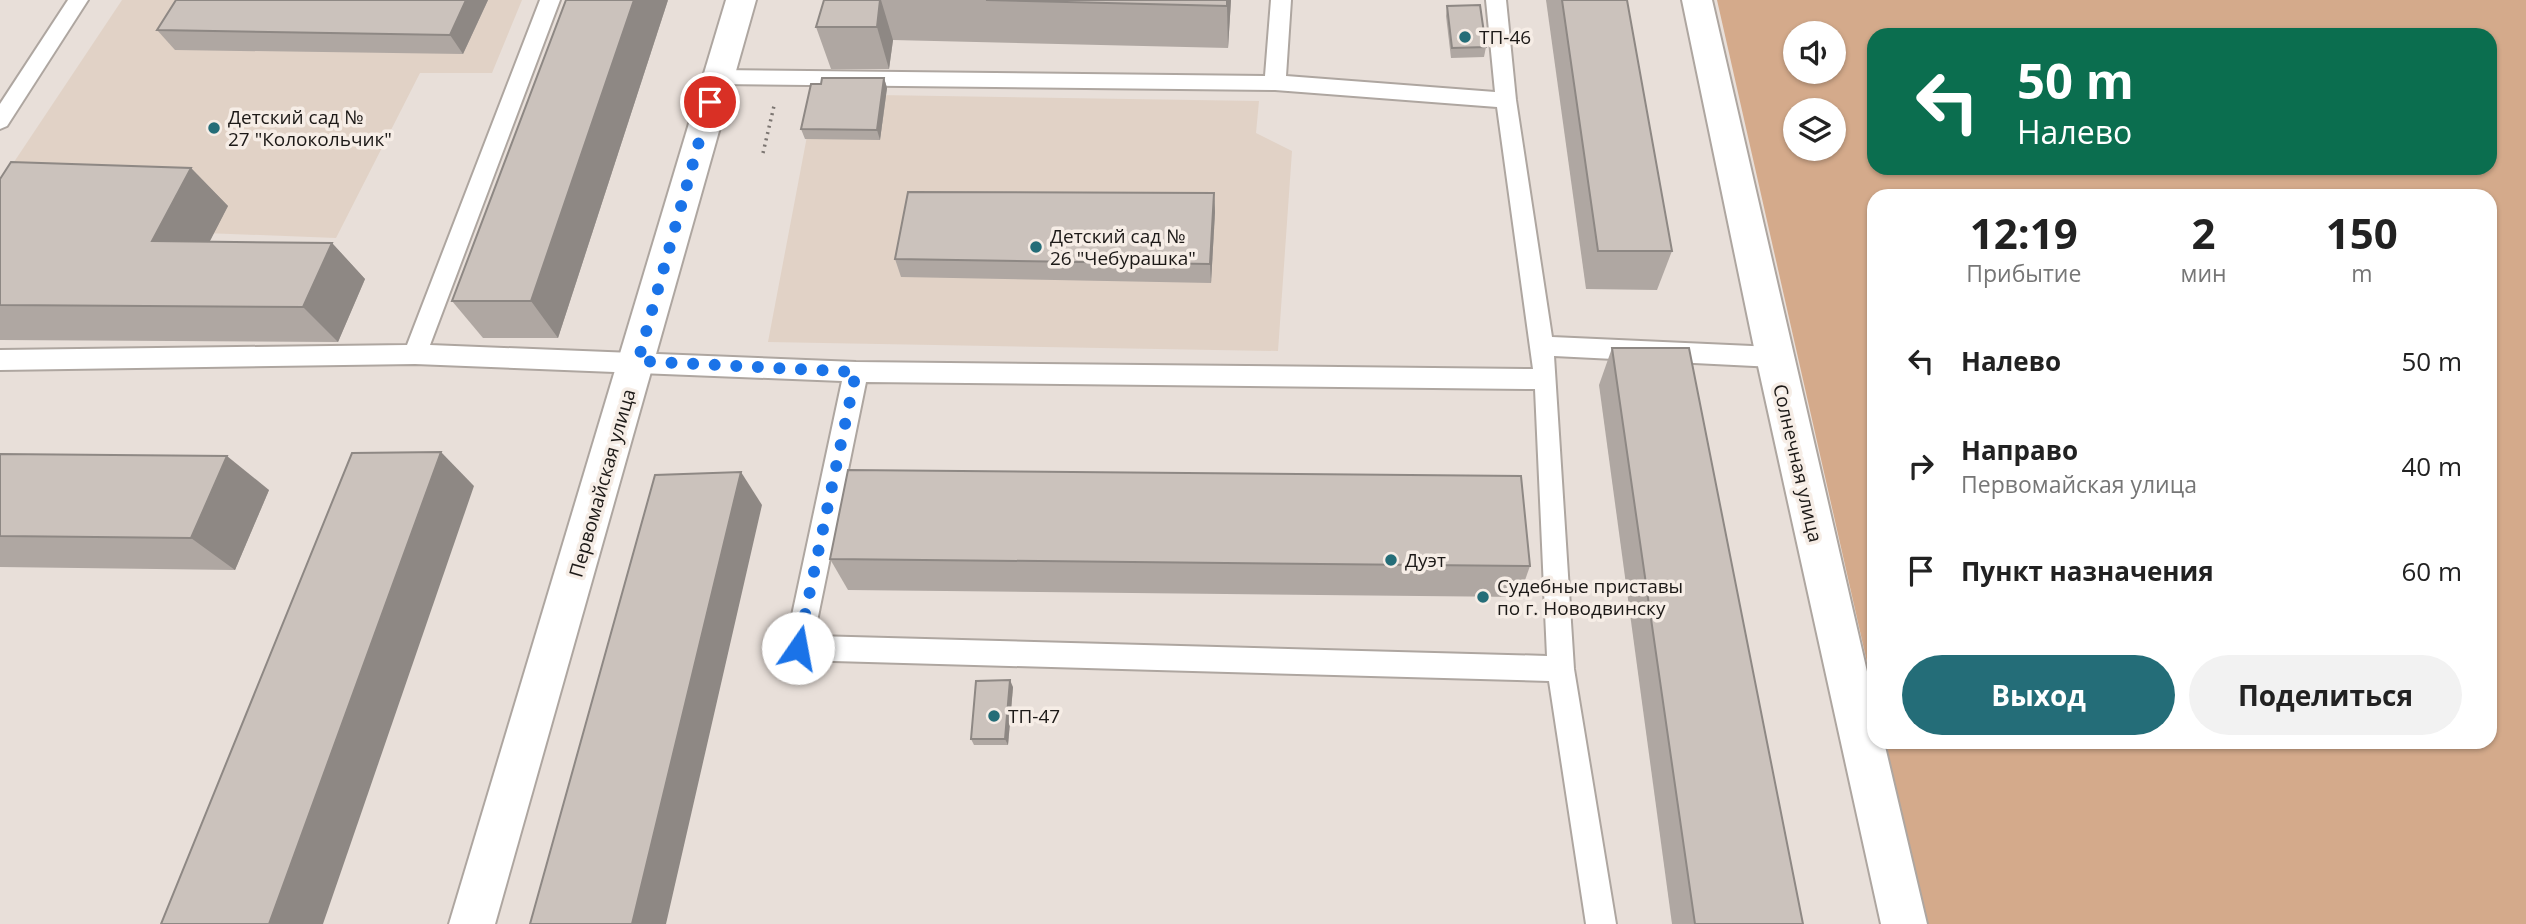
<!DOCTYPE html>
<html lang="ru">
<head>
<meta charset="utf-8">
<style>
  :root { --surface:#fff; --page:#f2f2f2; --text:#222; --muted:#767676; --accent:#246d78 }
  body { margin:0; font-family:"Open Sans",sans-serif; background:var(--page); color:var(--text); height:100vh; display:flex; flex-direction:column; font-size:26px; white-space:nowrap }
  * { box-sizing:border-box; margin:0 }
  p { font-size:23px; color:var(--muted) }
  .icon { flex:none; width:38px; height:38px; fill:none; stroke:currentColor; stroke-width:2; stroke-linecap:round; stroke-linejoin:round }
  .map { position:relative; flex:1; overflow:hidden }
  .sheet { position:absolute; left:1867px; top:189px; width:630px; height:560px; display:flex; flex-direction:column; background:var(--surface); border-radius:21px; box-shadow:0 2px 5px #0004 }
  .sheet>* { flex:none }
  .guide { position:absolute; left:1867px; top:28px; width:630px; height:147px; border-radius:21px; box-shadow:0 2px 5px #0004; background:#0b6e4f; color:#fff; overflow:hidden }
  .buttons { position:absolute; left:1783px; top:21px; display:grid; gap:14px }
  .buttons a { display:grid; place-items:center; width:63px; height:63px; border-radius:50%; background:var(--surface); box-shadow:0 2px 5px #0004; font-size:35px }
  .pin { position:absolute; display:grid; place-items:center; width:60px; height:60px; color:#fff; margin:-30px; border:4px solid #fff; border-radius:50%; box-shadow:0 2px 7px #0007 }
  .me { position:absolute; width:77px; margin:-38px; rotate:12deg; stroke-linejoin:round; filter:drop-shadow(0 0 5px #0008) }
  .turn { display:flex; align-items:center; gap:24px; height:147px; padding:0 35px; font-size:32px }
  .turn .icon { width:91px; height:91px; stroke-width:2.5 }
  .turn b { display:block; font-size:49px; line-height:60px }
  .eta { display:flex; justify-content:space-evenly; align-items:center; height:119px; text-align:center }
  .eta b { font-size:42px; font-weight:700; line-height:49px }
  .action { display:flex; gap:14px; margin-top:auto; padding:14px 35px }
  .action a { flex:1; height:80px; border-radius:42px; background:var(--accent); color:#fff; font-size:28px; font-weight:700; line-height:80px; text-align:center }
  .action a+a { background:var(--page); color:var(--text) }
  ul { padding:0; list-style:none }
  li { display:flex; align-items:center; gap:21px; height:105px; padding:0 35px }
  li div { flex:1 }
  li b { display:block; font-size:26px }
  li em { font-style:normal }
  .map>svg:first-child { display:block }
</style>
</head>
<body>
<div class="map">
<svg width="2526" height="924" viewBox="0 0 2526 924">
  <rect width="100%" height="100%" fill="#e8dfd9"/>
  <g fill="#e1d2c6">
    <polygon points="122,0 522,0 492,73 420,73 336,238 0,225 0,183"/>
    <polygon points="815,94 1259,101 1256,133 1292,151 1278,351 768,342"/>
  </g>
  <path fill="#d4aa8b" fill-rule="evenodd" d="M1717 0H2526V924H1927L1885 742H2490V196H1874V693ZM1796 33H1834V72H1796ZM1874 35H2490V168H1874ZM1796 110H1834V149H1796Z"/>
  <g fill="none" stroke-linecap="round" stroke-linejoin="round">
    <g stroke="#aea6a0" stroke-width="4">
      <g id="lane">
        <polygon points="68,0 88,0 7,126 0,129 0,104"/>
        <path d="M540 0H560L430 345 856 362 1533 369 1497 107 1275 90 716 84 709 82 706 77 709 72 716 70 1265 76 1271 0H1291L1286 76 1495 92 1486 0H1506L1516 100 1552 337 1774 347 1782 350 1786 357 1782 364 1774 367 1554 356 1574 669 1616 924H1586L1549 681 798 660 789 657 785 648 842 381 415 364 0 370V350L407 345ZM866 382 1535 389 1547 656 814 636Z"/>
      </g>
    </g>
    <g stroke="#aea6a0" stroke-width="4">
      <polygon id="street" points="726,0 756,0 495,924 449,924"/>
    </g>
    <g stroke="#aea6a0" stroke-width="4">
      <polygon id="secondary" points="1682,0 1712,0 1874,702 1874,742 1884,742 1927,924 1881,924 1756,357"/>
    </g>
    <polyline stroke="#7b7571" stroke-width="3.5" stroke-dasharray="2 4.5" stroke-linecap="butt" points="763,153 774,106"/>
    <use href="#lane" fill="#fff" fill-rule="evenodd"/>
    <use href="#street" fill="#fff" fill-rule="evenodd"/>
    <use href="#secondary" fill="#fff" fill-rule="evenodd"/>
  </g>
  <g fill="#afa7a2">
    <polygon points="488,0 463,54 175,50 157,30"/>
    <polygon points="668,0 558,338 483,338 452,301"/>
    <polygon points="824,0 1231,0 1228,48 893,40 889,69 831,69 816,27"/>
    <polygon points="1546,0 1627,0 1672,251 1657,290 1586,289"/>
    <polygon points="1447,6 1486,47 1484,57 1451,58 1446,16"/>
    <polygon points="884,78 887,88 880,140 805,139 801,129 821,84"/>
    <polygon points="191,168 228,206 209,242 332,243 365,279 338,342 0,340 0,179"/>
    <polygon points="1214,193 1215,212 1211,283 901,277 895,259"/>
    <polygon points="1612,348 1803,924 1672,924 1599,385"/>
    <polygon points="0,454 269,490 235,570 0,567"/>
    <polygon points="830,559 1530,566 1519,597 848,590"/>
    <polygon points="1013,687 1008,745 974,745 971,739"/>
  </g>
  <g fill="#8e8884">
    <polygon points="466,0 488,0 463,54 450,35"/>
    <polygon points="634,0 668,0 558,338 531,301"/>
    <polygon points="880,0 881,0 893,40 889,69 877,27"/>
    <polygon points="1227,0 1231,0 1228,48 1227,6"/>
    <polygon points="884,78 887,88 880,140 877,130"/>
    <polygon points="191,168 228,206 191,278 152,241"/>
    <polygon points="1214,193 1215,212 1211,283 1210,264"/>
    <polygon points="332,243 365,279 338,342 303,307"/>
    <polygon points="441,452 474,486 323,924 269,924"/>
    <polygon points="227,456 269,490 235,570 191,538"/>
    <polygon points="741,472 762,505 666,924 632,924"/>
    <polygon points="1010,680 1013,687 1008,745 1005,739"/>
  </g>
  <g fill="#cbc2bc" stroke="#8e8884" stroke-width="2">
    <polygon points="176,0 466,0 450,35 157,30"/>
    <polygon points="566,0 634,0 531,301 452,301"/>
    <polygon points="824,0 880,0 877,27 816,27"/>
    <polygon points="986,0 1227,0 1227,6"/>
    <polygon points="1562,0 1627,0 1672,251 1598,251"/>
    <polygon points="1480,5 1486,47 1452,48 1447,6"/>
    <polygon points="822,78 884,78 877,130 801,129 811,84 821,84"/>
    <polygon points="11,162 191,168 152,241 332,243 303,307 0,305 0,179"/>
    <polygon points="908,192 1214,193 1210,264 895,259"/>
    <polygon points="1612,348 1689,348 1803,924 1695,924"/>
    <polygon points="441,452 269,924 161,924 352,453"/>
    <polygon points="0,454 227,456 191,538 0,536"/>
    <polygon points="848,470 1521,476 1530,566 830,559"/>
    <polygon points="741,472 632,924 530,924 655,475"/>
    <polygon points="1010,680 1005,739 971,739 976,681"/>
  </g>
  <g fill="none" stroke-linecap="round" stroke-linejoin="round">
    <polyline stroke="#1a73e8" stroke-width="12" stroke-dasharray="0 21.6" points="710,102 638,361 856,372 798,648"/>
  </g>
  <g fill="#246d78" stroke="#f6ede6" stroke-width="2.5">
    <circle cx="1465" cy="37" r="7"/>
    <circle cx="214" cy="128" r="7"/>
    <circle cx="1036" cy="247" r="7"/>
    <circle cx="1391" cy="560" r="7"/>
    <circle cx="1483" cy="597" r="7"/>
    <circle cx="994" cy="716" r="7"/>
  </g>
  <g text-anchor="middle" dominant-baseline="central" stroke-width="7" stroke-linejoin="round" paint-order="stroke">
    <g font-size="19" fill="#1c1917" stroke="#f6ede6" text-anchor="start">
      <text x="1479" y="37">ТП-46</text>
      <text x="228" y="117">Детский сад №<tspan x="228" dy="22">27 "Колокольчик"</tspan></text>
      <text x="1050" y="236">Детский сад №<tspan x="1050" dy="22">26 "Чебурашка"</tspan></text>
      <text x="1405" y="560">Дуэт</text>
      <text x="1497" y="586">Судебные приставы<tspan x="1497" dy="22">по г. Новодвинску</tspan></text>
      <text x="1008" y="716">ТП-47</text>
    </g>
    <g font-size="19" fill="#1c1917" stroke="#f6ede6">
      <text transform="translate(1798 463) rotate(77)">Солнечная улица</text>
      <text transform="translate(602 483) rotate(-74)">Первомайская улица</text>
    </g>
  </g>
</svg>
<div class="buttons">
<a><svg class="icon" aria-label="sound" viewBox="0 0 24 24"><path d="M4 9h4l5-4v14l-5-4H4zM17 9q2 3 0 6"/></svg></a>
<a><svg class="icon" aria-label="layers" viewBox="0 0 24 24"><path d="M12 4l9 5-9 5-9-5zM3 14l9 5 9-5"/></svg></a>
</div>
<div class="pin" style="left:710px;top:102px;background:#d93025"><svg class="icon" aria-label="arrive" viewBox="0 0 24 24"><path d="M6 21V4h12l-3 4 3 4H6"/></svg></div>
<svg class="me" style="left:798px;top:648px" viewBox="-20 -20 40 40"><circle r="19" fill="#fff"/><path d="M0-13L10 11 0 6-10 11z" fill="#1a73e8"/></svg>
<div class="guide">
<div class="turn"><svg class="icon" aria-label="left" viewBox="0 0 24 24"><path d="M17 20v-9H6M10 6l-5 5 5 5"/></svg><div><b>50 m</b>Налево</div></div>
</div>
<section class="sheet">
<div class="eta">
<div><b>12:19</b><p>Прибытие</p></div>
<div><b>2</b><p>мин</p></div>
<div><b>150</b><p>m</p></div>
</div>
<ul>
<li><svg class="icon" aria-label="left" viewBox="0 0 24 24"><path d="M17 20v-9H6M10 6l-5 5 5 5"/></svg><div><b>Налево</b></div><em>50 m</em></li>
<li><svg class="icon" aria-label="right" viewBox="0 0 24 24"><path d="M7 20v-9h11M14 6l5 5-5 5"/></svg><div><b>Направо</b><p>Первомайская улица</p></div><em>40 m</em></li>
<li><svg class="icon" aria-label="arrive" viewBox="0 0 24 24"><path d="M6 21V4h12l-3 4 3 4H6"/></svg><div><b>Пункт назначения</b></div><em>60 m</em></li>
</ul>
<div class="action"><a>Выход</a><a>Поделиться</a></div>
</section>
</div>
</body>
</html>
